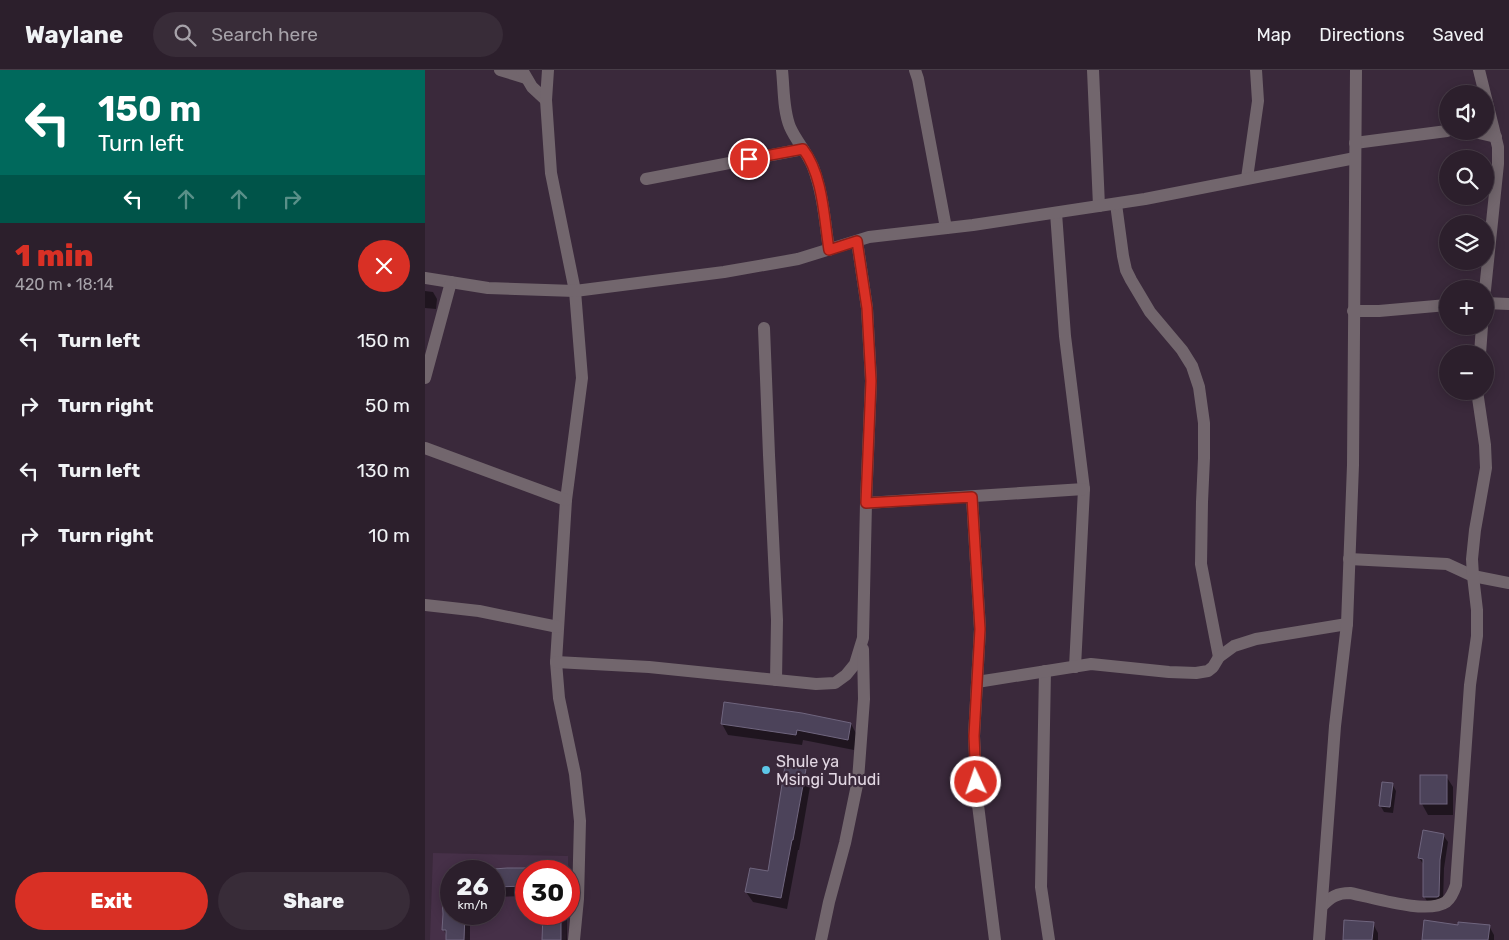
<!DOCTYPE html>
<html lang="en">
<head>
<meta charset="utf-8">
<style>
  :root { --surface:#2c1f2c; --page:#382c38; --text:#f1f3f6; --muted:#a6a2a9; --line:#483d48; --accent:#d93025 }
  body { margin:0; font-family:Rubik,sans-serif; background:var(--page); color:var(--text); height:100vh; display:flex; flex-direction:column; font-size:19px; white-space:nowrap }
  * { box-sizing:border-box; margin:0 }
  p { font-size:16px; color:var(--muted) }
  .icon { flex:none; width:28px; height:28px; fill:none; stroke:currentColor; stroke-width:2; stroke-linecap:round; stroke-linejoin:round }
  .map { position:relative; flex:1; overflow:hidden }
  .side { display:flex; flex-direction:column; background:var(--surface); width:425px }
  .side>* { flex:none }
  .top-card { background:#00695c; color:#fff; overflow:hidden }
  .fabs { position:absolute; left:1014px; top:15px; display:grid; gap:10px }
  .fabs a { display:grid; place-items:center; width:55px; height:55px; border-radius:50%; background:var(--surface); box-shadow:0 2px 12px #0003,0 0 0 1px var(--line); font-size:25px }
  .speed { position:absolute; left:15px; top:790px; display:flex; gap:10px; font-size:25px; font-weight:700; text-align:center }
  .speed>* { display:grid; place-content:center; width:65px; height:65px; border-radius:50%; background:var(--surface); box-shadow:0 2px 12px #0003,0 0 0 1px var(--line); line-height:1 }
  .speed small { font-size:12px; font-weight:400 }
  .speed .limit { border:8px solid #d22; background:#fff; color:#111 }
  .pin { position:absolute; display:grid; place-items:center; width:42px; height:42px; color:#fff; margin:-21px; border:2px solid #fff; border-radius:50%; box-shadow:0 1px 5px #0007 }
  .me { position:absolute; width:55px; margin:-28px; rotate:357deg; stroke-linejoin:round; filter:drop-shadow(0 0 4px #0008) }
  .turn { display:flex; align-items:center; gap:18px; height:105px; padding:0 15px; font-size:22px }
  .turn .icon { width:65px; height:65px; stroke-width:2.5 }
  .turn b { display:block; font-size:35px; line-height:42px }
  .lanes { display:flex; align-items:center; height:48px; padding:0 15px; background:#0003; justify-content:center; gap:25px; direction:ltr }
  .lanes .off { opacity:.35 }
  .round { display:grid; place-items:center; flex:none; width:52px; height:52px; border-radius:26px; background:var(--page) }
  .overview { display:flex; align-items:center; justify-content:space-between; height:85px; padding:0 15px }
  h1 { font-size:30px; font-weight:800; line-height:38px; color:var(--accent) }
  .cta { display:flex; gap:10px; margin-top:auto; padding:10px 15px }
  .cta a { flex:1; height:58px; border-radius:30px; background:var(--accent); color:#fff; font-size:20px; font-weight:800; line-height:58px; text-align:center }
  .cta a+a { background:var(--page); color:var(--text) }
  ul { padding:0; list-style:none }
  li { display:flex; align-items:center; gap:15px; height:65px; padding:0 15px }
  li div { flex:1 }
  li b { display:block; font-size:19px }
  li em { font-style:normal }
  header { display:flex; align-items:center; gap:30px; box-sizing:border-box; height:70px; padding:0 25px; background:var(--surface); border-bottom:1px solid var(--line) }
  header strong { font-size:24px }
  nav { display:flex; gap:28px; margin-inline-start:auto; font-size:18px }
  .search { width:350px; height:45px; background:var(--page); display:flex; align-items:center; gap:12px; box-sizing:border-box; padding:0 18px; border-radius:28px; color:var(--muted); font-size:19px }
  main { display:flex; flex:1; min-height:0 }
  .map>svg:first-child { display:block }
</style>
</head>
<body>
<header>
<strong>Waylane</strong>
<div class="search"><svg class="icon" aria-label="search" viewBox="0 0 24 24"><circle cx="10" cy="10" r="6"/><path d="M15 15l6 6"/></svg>Search here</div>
<nav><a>Map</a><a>Directions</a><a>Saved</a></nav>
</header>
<main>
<section class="side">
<div class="top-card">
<div class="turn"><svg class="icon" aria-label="left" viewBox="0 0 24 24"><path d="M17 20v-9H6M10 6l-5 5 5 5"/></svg><div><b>150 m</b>Turn left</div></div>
<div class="lanes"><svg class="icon" aria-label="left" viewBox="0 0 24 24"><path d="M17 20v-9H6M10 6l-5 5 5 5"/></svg><svg class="icon off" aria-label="ahead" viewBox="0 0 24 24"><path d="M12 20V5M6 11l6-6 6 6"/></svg><svg class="icon off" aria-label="ahead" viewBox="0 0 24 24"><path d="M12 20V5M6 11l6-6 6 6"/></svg><svg class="icon off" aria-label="right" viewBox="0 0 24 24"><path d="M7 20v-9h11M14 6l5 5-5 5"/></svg></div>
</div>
<div class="overview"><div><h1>1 min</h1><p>420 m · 18:14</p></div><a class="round" style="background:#d93025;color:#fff"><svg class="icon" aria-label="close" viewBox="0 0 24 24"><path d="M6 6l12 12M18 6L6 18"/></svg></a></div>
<ul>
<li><svg class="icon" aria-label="left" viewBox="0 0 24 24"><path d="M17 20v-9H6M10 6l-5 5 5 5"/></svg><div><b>Turn left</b></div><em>150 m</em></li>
<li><svg class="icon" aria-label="right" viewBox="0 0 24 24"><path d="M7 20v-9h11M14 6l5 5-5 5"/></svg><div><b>Turn right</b></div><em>50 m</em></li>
<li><svg class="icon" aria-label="left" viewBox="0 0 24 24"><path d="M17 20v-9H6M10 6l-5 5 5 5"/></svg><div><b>Turn left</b></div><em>130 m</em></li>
<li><svg class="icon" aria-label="right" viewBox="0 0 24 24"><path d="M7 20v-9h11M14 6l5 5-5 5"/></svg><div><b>Turn right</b></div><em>10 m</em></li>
</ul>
<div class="cta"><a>Exit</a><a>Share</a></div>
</section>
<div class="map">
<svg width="1084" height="870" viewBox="0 0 1084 870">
  <rect width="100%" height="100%" fill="#3a293b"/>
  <path fill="#463048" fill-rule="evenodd" d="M8 783 143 786V801H101V844H142L141 870H5ZM26 801H69V844H26Z"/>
  <g fill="#0007">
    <polygon points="0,221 8,222 12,229 11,239 0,238"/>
    <polygon points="300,633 426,654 432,665 429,680 378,670 377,675 303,665 297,654"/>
    <polygon points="380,701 386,711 374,780 373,780 362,839 328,832 321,822 344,803"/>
    <polygon points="1021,706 1028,717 1028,745 1003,745 997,734"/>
    <polygon points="967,714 971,721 968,743 959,742 955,735"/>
    <polygon points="1018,765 1023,772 1019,798 1018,833 1003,833 999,826 999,795 994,788"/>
    <polygon points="82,799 136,800 137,801 101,801 101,826 69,827 69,801 43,801"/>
    <polygon points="26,815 26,844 45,844 45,870 23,870 19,860 17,816"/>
    <rect x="119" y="844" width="23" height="26"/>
    <polygon points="948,854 953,863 953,870 919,870"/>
    <polygon points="1064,856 1069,865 1069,870 998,870"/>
  </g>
  <g fill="#4c435a" stroke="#6f657e">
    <polygon points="299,632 377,643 426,653 423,670 372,660 371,665 296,654"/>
    <polygon points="360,696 381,699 368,770 367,770 356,828 320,822 325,798 343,801"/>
    <rect x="995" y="705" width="27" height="29"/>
    <polygon points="957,712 968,713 965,737 954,736"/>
    <polygon points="998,760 1019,764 1015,790 1014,826 1012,827 998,827 998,789 993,788"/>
    <polygon points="82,798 101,798 101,816 69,817 69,799"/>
    <polygon points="26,814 26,844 40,844 39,870 21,870 21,860 17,860 18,844 16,815"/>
    <polygon points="118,844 136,844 136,870 117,870"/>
    <polygon points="919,850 949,852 947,870 918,870"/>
    <polygon points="999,850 1033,855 1033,852 1065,855 1063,870 997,870"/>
  </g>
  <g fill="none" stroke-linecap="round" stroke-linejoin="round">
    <g stroke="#72666d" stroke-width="12">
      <polyline points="75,0 101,8"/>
      <polyline points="97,0 107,17 121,30"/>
      <polyline points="123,0 121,30 126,103 150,221 157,308 141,430 131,592 134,628 150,704 155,751 153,829 149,870"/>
      <path d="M357 0C359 18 358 40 365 57 371 71 382 82 388 97 398 123 400 152 404 180"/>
      <polyline points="490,0 493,9 521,158"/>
      <polyline points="668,0 674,136"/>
      <polyline points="1054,0 1073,77 1073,94 1060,220"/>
      <polyline points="1045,61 1071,67"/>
      <polyline points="930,73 1022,61"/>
      <polyline points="822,108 833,31 831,0"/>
      <polyline points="221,109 378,79"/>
      <polyline points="691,134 698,186 701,200 706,210 725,242 757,280 767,296 774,317 779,353 779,388 777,432 776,494 794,587"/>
      <polyline points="631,143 640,266 659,419 650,597"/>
      <polyline points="0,208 63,218 150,221 299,202 373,189 444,167 548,155 720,129 930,88"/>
      <polyline points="1060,233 1084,234"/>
      <polyline points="928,241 954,241 1022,235"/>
      <polyline points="339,258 344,385 352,550 351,610"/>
      <polyline points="1055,284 1057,256"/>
      <polyline points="0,308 26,212"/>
      <polyline points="0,378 141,430"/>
      <polyline points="547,427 555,559 549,666 552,727 570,870"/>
      <polyline points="441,433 659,419"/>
      <polyline points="924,489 1022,494 1048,506 1084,513"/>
      <polyline points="0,535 54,541 133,557"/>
      <polyline points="131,592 224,597 391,614 410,613 421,605 430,594 438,568 441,433 446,311 442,238 432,171"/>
      <polyline points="620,601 616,817 624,870"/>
      <polyline points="552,612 666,594 744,602 771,603 783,601 788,597 794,587 809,576 831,569 922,554"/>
      <path d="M897 836C906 827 912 823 925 823 947 827 1002 845 1021 832 1026 828 1029 821 1031 815L1045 615 1052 566V540L1048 506 1047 489 1050 460 1061 398 1060 375 1052 321"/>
      <polyline points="396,870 404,832 420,773 433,710 439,629 438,579"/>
      <polyline points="894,870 910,656 922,554 928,395 931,0"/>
    </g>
  </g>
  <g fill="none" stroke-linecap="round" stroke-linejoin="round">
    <g stroke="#8d1f18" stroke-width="12">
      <path id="route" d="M324 89 378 79C398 105 399 148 404 180L432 171 442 238 446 311 441 433 547 427 555 559 549 666 551 712"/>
    </g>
    <use href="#route" stroke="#d93025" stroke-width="9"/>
  </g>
  <circle fill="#5dc7e8" stroke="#3a293b" stroke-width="2" cx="341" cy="700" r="5"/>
  <g text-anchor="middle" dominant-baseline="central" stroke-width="4.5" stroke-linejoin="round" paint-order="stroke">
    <g font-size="16" fill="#e2d7e3" stroke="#3a293b" text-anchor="start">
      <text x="351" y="691">Shule ya<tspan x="351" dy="18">Msingi Juhudi</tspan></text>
    </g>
  </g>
</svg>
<div class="fabs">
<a><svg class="icon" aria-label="sound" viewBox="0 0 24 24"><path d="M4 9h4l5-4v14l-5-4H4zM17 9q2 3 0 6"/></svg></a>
<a><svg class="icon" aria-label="search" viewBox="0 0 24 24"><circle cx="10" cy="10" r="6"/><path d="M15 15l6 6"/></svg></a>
<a><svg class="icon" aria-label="layers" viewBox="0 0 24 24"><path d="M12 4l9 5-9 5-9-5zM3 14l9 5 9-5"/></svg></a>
<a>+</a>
<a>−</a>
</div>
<div class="speed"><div>26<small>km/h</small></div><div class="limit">30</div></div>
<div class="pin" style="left:324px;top:89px;background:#d93025"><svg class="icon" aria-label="arrive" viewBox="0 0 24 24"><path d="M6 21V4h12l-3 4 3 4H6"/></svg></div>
<svg class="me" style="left:551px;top:712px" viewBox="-20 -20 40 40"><circle r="17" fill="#d93025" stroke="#fff" stroke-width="3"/><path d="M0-11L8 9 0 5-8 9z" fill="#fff"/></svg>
</div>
</main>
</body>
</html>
